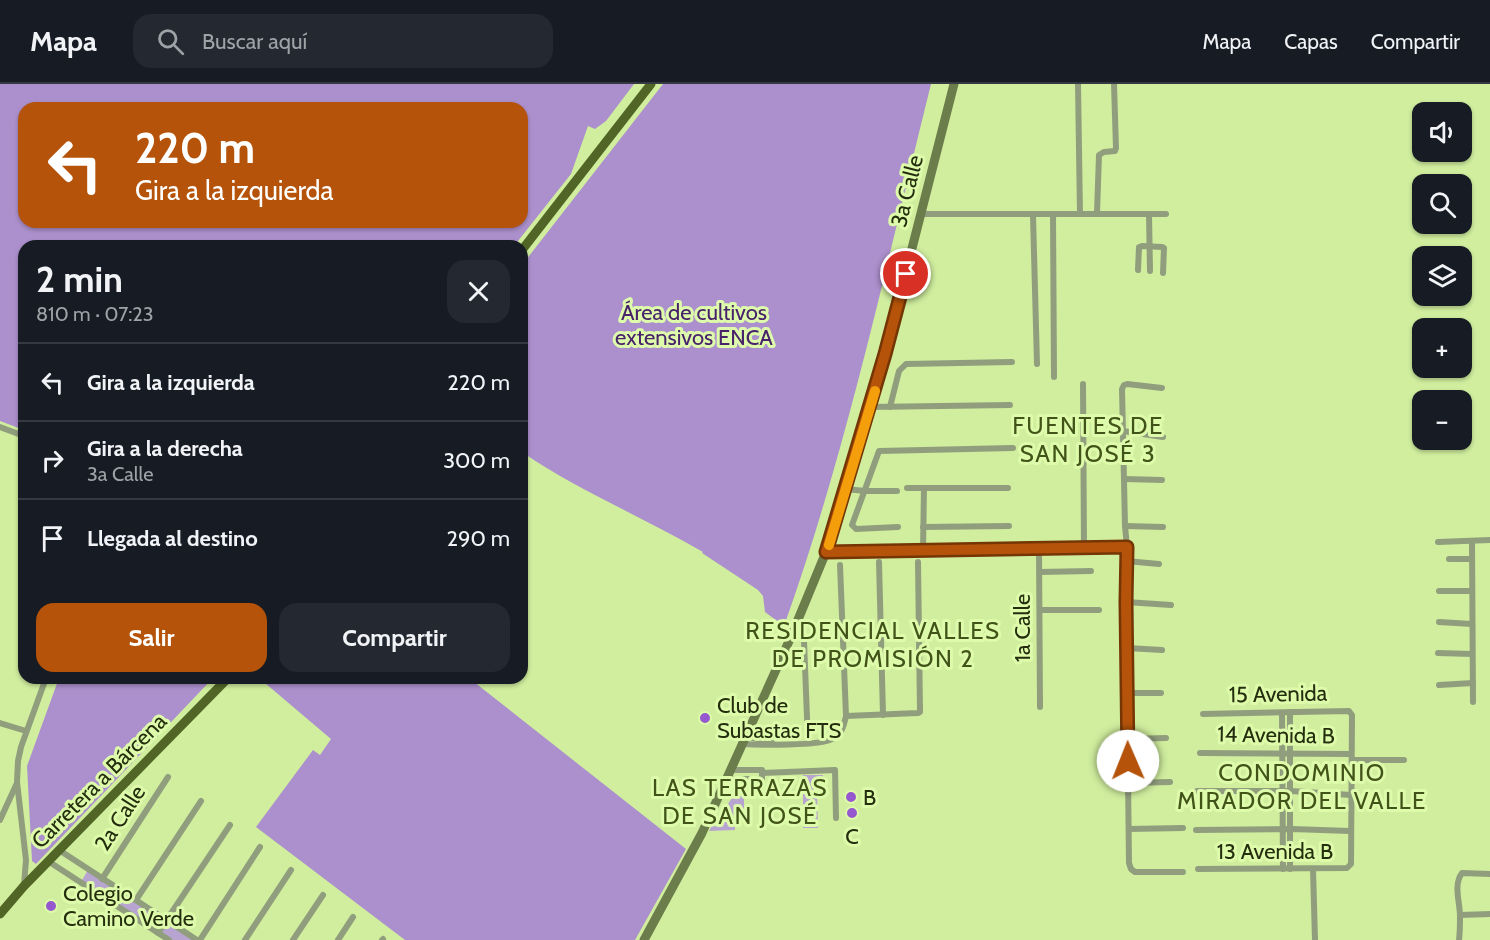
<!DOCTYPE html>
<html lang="es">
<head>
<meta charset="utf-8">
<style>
  :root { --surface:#171b24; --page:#242831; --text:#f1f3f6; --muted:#9ea1a6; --line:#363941; --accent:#b45309 }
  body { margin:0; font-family:Cabin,sans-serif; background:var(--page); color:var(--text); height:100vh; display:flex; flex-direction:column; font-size:22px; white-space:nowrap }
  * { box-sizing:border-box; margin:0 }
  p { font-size:20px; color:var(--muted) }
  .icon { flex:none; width:33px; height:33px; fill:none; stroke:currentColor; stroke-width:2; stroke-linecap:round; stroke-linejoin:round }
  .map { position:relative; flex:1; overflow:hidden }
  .sheet { position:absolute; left:18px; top:156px; width:510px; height:444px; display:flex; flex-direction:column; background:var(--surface); border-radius:18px; box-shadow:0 2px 4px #0004 }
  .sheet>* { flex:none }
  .guide { position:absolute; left:18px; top:18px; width:510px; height:126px; border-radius:18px; box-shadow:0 2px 4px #0004; background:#b45309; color:#fff; overflow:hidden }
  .tools { position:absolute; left:1412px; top:18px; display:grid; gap:12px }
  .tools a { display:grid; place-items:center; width:60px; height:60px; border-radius:12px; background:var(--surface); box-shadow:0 2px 4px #0004; font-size:30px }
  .pin { position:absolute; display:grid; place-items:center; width:51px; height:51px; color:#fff; margin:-26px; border:3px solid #fff; border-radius:50%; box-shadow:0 2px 6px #0007 }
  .me { position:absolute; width:66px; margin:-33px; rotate:359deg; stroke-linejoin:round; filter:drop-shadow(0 0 4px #0008) }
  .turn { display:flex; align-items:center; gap:21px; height:126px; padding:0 18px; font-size:27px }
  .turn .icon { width:78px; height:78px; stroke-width:2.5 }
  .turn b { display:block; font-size:42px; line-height:51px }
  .round { display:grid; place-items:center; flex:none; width:63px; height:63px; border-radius:18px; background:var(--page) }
  .overview { display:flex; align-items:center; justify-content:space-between; height:102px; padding:0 18px }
  h1 { font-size:36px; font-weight:800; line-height:45px }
  .cta { display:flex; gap:12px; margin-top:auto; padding:12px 18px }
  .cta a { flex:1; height:69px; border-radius:18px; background:var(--accent); color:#fff; font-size:24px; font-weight:800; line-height:69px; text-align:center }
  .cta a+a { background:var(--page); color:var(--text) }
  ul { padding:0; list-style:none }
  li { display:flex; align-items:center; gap:18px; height:78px; padding:0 18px; border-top:2px solid var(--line) }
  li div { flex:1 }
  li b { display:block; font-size:22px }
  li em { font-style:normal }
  header { display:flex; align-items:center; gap:36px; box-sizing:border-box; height:84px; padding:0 30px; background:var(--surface); border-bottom:2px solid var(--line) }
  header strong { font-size:28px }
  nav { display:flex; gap:33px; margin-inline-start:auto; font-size:21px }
  .search { width:420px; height:54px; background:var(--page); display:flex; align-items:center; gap:15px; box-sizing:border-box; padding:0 21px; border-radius:18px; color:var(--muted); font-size:22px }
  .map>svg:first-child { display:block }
</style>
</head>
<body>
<header>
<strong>Mapa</strong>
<div class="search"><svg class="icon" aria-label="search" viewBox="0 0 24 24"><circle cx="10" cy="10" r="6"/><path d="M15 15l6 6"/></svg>Buscar aquí</div>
<nav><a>Mapa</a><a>Capas</a><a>Compartir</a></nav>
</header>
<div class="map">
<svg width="1490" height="856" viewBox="0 0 1490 856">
  <rect width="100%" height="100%" fill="#d0ee9e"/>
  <g fill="#b8a4d0">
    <polygon points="803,691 823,691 823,705 817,708 818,744 803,744"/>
    <polygon points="758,698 758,700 749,700 748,705 744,706 744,737 735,737 735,746 709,747 718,731 725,731 728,720 738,704 738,702 733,702 735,699"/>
    <polygon points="88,786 197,856 169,856 81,798"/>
  </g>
  <g fill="#ac90cd" fill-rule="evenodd">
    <path d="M0 0H634L606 37 595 45 588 42 571 90 514 162H24V346L0 337ZM24 24H522V138H24Z"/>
    <path d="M663 0H931C886 181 847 366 784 542L765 528 763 512 758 506 702 469 703 468C643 433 579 407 522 368V181Z"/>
    <polygon points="59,594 213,594 36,780 32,777 27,682"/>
    <polygon points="259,594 469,594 686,765 635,856 405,856 256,743 313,666 320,671 331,655"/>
  </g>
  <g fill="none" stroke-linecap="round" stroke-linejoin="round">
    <g stroke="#919e7d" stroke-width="6">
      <polyline points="1078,0 1080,130"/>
      <polyline points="1097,129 1099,71 1104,68 1115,67 1116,64 1114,0"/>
      <polyline points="921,130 1166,130"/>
      <polyline points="1053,130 1054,293"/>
      <polyline points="1149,130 1150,187"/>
      <polyline points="1033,131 1037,280"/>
      <polyline points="1138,186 1139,163 1142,162 1162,163 1164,164 1163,189"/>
      <polyline points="1083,300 1084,464"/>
      <polyline points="1162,304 1127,300 1124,301 1122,305 1125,442 1127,463 1126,518 1129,779 1131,785 1135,788 1183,788"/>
      <polyline points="870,323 1010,321"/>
      <polyline points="890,323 899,287 906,280 1012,278"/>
      <polyline points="0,343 24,352"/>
      <polyline points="1123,347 1163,353"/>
      <polyline points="1124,395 1162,396"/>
      <polyline points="907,404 1008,404"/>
      <polyline points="846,405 865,407 897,407"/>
      <polyline points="1125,442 1163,443"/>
      <polyline points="898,443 856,445 852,441 879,367 1013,364"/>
      <polyline points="923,443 1009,442"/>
      <polyline points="1438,458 1490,456"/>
      <polyline points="1472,458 1473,618"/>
      <polyline points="1039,466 1040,623"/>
      <polyline points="923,467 924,404"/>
      <polyline points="826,468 1127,463"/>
      <polyline points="1449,475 1472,475"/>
      <polyline points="1126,477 1159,480"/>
      <polyline points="879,478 883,631"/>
      <polyline points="1040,488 1091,487"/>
      <polyline points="1439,507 1472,507"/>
      <polyline points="1126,518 1171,521"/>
      <polyline points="1040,526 1099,526"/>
      <polyline points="1439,538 1472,540"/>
      <polyline points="804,557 808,659"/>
      <polyline points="1127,564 1162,566"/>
      <polyline points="1438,569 1472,570"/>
      <polyline points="1439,601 1473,599"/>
      <polyline points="1127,609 1161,609"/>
      <polyline points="1290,628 1290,785"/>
      <polyline points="1282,629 1283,785"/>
      <polyline points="846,632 918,629 920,628 918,478"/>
      <polyline points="0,639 26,647"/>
      <polyline points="746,652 772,659"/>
      <polyline points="1128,655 1166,654"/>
      <path d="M743 660C759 661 820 662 832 655 842 651 844 641 846 632L840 481"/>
      <polyline points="1200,669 1351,670"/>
      <polyline points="1352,676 1404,676"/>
      <polyline points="762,689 835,686 836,734"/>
      <polyline points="726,695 762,695 762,686 731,686"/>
      <polyline points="1129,699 1170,698"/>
      <polyline points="1197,707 1291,707 1351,711"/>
      <polyline points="0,736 17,699"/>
      <polyline points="1129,745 1183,744"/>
      <polyline points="1196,746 1292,745 1350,747"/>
      <polyline points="59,766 197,856"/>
      <polyline points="48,777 169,856"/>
      <polyline points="1198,785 1347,784 1351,780 1352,631 1349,627 1203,630"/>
      <polyline points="1313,785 1315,856"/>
      <polyline points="102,795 168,693"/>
      <polyline points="24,801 26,776 17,698 18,677 21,663 46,594"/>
      <polyline points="136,816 201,717"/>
      <polyline points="1460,831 1490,830"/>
      <polyline points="158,849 230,741"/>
      <polyline points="200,856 260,763"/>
      <polyline points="245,856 291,786"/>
      <polyline points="293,856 323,811"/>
      <polyline points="338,856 353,833"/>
      <polyline points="382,856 383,855"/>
      <path d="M1459 856C1460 848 1460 840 1460 832 1460 818 1453 801 1462 789L1490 790"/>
    </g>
    <polyline stroke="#6c7d4c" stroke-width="9" points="644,856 702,749 790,555 826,468 885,270 954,0"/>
    <g stroke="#516626" stroke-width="9">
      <polyline points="522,166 651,0"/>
      <polyline points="0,830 24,802 228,594"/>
    </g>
  </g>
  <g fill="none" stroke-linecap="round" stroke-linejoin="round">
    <g stroke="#753606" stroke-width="15">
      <polyline id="route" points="906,190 885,270 826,468 1127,463 1126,518 1128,677"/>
    </g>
    <use href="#route" stroke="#b45309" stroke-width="10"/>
    <polyline stroke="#f59e0b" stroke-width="10" points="829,461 875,307"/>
  </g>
  <g fill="#9558cf" stroke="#ddfbaa" stroke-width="2">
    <circle cx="705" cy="634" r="6"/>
    <circle cx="851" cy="713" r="6"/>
    <circle cx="852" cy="729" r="6"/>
    <circle cx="51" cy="822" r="6"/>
  </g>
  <g text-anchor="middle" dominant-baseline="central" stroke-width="6" stroke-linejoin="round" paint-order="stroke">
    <g font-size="22" fill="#242e0e" stroke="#ddfbaa">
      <text transform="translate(907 107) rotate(-76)">3a Calle</text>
      <text transform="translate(1022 544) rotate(-90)">1a Calle</text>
      <text transform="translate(1278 610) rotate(-1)">15 Avenida</text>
      <text transform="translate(1276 651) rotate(1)">14 Avenida B</text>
      <text transform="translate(99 697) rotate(-45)">Carretera a Bárcena</text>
      <text transform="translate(120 734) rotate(-57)">2a Calle</text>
      <text x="1275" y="767">13 Avenida B</text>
    </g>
    <g font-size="22" fill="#48226a" stroke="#ddfbaa">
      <text x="694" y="228">Área de cultivos<tspan x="694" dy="25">extensivos ENCA</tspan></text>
    </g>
    <g font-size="22" fill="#242e0e" stroke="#ddfbaa" text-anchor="start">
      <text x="717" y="621">Club de<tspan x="717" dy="25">Subastas FTS</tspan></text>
      <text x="863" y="713">B</text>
      <text x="852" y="752" text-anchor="middle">C</text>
      <text x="63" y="809">Colegio<tspan x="63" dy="25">Camino Verde</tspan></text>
    </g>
    <g font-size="24" letter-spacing="1.5" fill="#415318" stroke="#ddfbaa">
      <text x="1088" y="341">FUENTES DE<tspan x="1088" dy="28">SAN JOSÉ 3</tspan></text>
      <text x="873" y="546">RESIDENCIAL VALLES<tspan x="873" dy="28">DE PROMISIÓN 2</tspan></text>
      <text x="1302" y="688">CONDOMINIO<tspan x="1302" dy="28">MIRADOR DEL VALLE</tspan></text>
      <text x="740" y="703">LAS TERRAZAS<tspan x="740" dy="28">DE SAN JOSÉ</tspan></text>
    </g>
  </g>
</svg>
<div class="tools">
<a><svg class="icon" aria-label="sound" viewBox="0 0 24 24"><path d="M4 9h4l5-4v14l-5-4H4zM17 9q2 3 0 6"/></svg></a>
<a><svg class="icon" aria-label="search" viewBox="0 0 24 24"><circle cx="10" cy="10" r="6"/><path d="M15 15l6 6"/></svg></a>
<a><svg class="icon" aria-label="layers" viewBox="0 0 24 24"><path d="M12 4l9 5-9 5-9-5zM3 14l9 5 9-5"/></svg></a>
<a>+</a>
<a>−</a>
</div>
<div class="pin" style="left:906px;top:190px;background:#d93025"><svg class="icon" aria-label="arrive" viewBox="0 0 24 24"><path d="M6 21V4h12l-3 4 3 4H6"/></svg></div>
<svg class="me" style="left:1128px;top:677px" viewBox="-20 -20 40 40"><circle r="19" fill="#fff"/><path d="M0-13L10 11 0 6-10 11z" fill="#b45309"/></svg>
<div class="guide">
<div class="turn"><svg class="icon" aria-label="left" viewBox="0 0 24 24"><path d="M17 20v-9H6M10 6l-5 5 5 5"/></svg><div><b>220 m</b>Gira a la izquierda</div></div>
</div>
<section class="sheet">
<div class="overview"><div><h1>2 min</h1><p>810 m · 07:23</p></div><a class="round"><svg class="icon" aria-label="close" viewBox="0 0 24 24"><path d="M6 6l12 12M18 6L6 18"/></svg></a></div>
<ul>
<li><svg class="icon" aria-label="left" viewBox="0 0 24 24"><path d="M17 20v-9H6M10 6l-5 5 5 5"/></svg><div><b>Gira a la izquierda</b></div><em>220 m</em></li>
<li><svg class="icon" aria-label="right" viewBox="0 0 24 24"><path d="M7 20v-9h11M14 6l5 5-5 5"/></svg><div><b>Gira a la derecha</b><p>3a Calle</p></div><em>300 m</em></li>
<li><svg class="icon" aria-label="arrive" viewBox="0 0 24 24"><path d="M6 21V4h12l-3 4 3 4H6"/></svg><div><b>Llegada al destino</b></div><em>290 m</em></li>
</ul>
<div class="cta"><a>Salir</a><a>Compartir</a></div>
</section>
</div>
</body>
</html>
